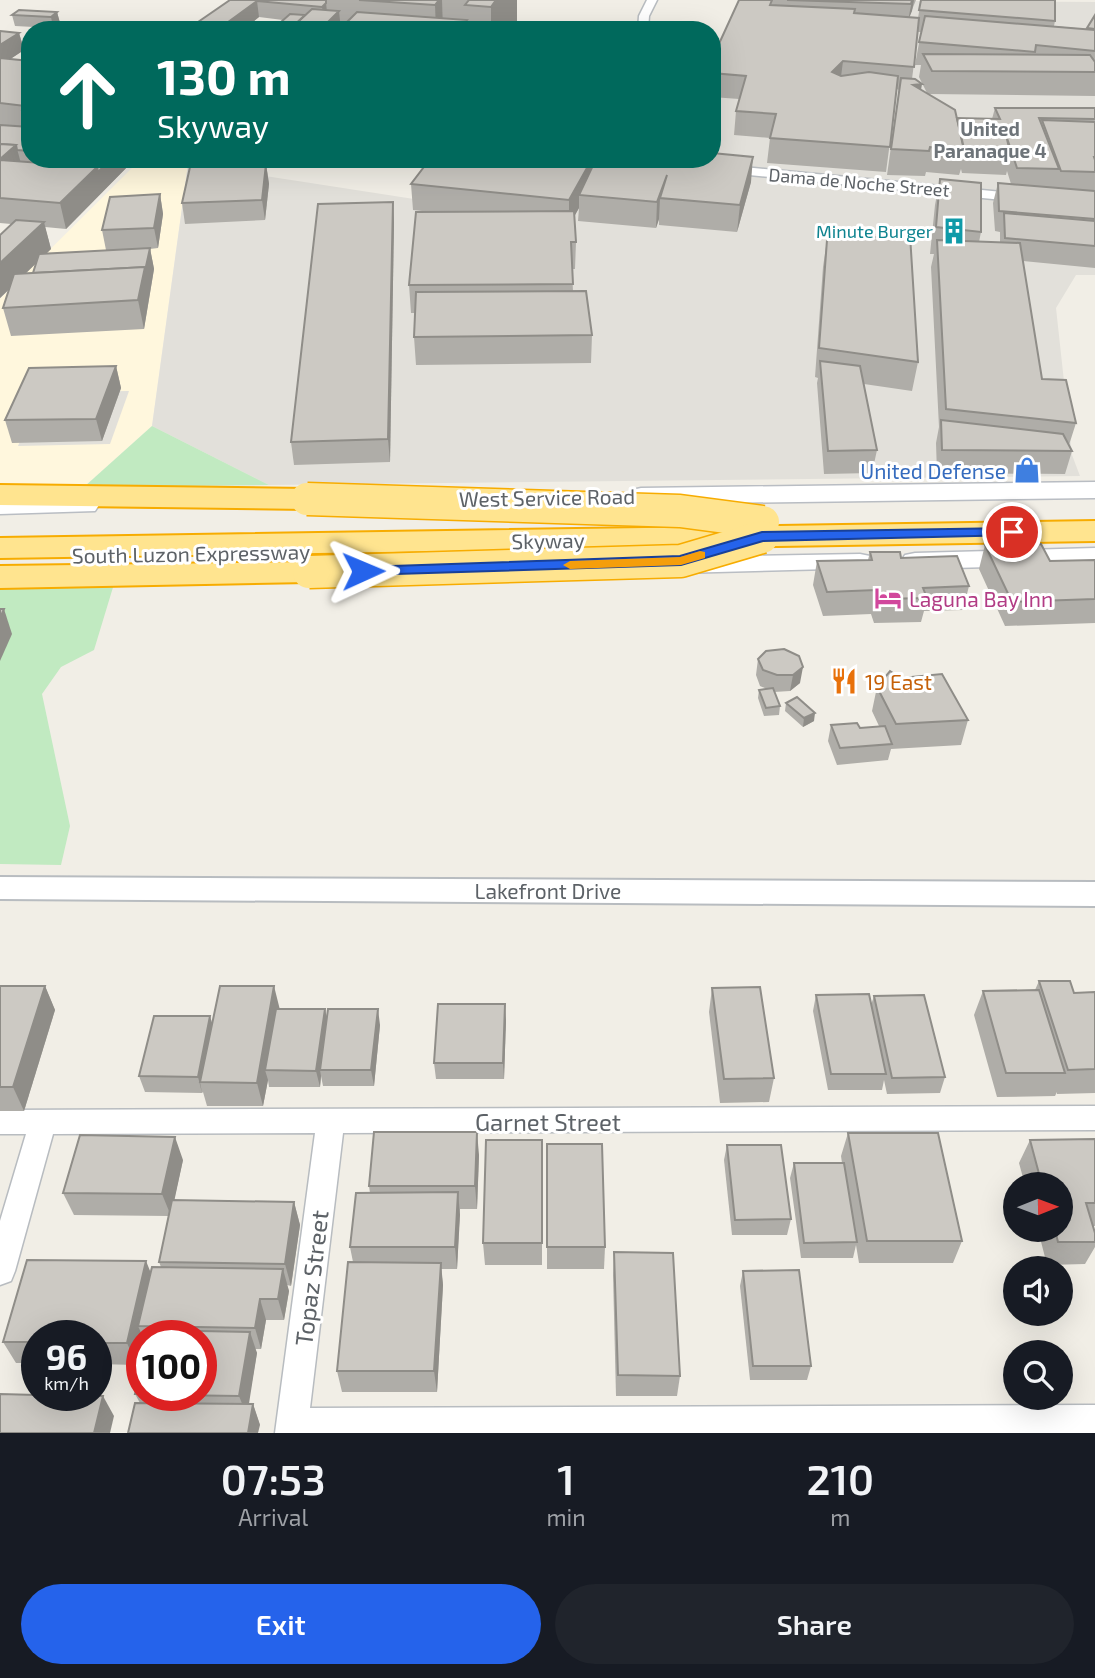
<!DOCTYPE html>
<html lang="en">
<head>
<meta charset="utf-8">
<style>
  :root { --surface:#171b24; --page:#20242c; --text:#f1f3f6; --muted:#9ea1a6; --accent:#2563eb }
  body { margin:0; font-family:"Exo 2",sans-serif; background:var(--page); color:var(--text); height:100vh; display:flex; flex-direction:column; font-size:26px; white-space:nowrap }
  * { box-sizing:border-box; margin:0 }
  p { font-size:23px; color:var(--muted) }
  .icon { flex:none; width:38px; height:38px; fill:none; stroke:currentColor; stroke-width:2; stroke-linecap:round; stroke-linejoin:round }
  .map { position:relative; height:1433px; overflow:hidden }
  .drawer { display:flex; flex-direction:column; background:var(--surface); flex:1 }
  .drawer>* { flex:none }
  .top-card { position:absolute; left:21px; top:21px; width:700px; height:147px; border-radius:28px; box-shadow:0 7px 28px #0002; background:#00695c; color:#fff; overflow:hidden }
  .needle { width:46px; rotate:89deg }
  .controls { position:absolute; left:1003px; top:1172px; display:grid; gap:14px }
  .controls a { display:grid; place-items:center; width:70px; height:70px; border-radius:50%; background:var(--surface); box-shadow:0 7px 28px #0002; font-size:35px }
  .speed { position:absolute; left:21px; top:1320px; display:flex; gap:14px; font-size:35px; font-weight:700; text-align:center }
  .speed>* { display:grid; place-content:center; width:91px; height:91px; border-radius:50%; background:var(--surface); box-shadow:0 7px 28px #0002; line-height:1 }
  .speed small { font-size:18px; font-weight:400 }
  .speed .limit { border:10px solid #d22; background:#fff; color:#111 }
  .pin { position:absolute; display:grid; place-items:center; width:60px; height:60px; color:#fff; margin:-30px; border:4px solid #fff; border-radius:50%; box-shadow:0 2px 7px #0007 }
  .me { position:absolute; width:77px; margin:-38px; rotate:89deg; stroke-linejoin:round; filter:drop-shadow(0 0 5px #0008) }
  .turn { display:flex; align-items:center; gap:24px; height:147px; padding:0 21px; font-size:32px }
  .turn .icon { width:91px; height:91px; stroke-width:2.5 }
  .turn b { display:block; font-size:49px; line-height:60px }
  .eta { display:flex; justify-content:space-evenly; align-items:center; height:119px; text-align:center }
  .eta b { font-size:42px; font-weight:600; line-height:49px }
  .button { display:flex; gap:14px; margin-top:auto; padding:14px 21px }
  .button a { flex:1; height:80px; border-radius:42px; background:var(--accent); color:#fff; font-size:28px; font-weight:600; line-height:80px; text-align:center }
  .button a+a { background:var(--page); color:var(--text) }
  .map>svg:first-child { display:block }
</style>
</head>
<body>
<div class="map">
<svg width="1095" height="1433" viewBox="0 0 1095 1433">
  <rect width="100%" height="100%" fill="#f1eee6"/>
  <polygon fill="#fff7dd" points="141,159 188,164 152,426 84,487 0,488 0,299"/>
  <g fill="#e2e0da">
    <polygon points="743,0 1095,2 1095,275 1076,275 1056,308 1072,455 1080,476 269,485 152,426 188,164 414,199 601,174 656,159 712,159 712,86"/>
    <polygon points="129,391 110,444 18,446 42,392"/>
  </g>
  <g fill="#c1eac1">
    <polygon points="152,426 269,485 84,487"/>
    <polygon points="114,584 94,650 61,667 42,694 70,826 61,865 0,864 0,585"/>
  </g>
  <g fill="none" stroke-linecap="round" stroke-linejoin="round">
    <g stroke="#b8bcc0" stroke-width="3">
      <g id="minor">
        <polygon points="647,0 657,0 649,16 648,30 638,30 639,16"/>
        <polygon points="0,40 30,44 30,50 0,46"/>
        <polygon points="723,165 1022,194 1028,198 1022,202 719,172 717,169"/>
        <polygon points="1095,1106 1095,1130 343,1133 310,1408 1095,1405 1095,1433 275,1433 315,1133 53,1134 15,1271 11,1281 0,1285 0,1221 26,1134 0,1134 0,1110"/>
      </g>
    </g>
    <g stroke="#b8bcc0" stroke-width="4">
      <polygon id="tertiary" points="0,877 1095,882 1095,906 0,899"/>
    </g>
    <g stroke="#b9bdc3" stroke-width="3">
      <g id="secondary">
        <polygon points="1095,482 1095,498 641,504 632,502 628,496 632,490 641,488"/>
        <polygon points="86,497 95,499 99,505 95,511 0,514 0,498"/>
        <polygon points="1095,548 1095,564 915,569 905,567 901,561 905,555 915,553"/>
        <polygon points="860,554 870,556 874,562 870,568 680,573 670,571 666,565 670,559 680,557"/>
      </g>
    </g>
    <g stroke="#f7ac00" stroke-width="4">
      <g id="motorway">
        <polygon points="0,485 307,489 318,492 323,499 318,506 307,509 0,505"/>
        <polygon points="1095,521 1095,541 0,558 0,538"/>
        <polygon points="309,562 321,565 326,572 321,579 309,582 0,588 0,566"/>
      </g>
    </g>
    <use href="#minor" fill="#fff" fill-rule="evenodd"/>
    <use href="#tertiary" fill="#fff" fill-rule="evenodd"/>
    <use href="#secondary" fill="#fff" fill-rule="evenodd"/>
    <use href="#motorway" fill="#ffe48f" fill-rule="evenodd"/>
    <g stroke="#f7ac00" stroke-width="35" stroke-linecap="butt">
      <g id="motorway-bridge">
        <polyline points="307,499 680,511 763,522"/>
        <polyline points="309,572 681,561 762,537"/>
      </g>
    </g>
    <use href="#motorway-bridge" stroke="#ffe48f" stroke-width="32"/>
  </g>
  <g fill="#afada8" fill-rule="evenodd">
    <polygon points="230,0 517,0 517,24 513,30 272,30 283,20 259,17 243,30 199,30 198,22"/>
    <path d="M739 0H916L909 17 918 18 921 0 1055 21 1054 26 1087 29 1095 15V96L929 94 957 118 992 119 995 108H1095V268L1023 261 1042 379 1076 423 1069 445 1072 451 1065 474 937 473 936 443 939 427 931 267 934 254H930L935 205 940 179 981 232 979 242H1000V232L995 231 993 203 998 183 1011 184 1007 171 1006 175 962 173 961 169 959 175 926 172 925 176 887 175 899 90 897 89 886 172 767 163 770 138 734 135 736 111 739 99 712 97V59ZM918 32H921L915 65H921L919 77 927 93 921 90 912 79Z"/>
    <polygon points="57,12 60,23 53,28 15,26 12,15"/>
    <path d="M0 31 19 33 24 50 10 59 30 61V159H47L42 163H49L48 159H135L66 229 45 227 51 249 46 254 106 250 102 230 160 194 163 214 158 248 150 249 154 269 144 329 11 336 3 308 9 289 0 298V235L11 224 0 223ZM36 263 33 273H26Z"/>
    <polygon points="290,159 344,159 339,165"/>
    <polygon points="363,159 402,159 395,168 363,165"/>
    <polygon points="266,164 269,184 265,220 185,224 182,203"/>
    <polygon points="751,182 737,232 659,225 659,219 656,228 578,221 579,208 574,216 576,242 575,269 572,269 573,292 592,335 591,363 416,365 414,337 415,313 411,313 409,285 431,212 413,210 411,184"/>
    <polygon points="393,202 394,222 390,462 294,465 291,442"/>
    <polygon points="827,240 918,362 912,391 864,384 877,450 872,473 824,474 817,383 818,378 815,377 823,267"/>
    <polygon points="116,366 121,388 102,441 12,443 5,420"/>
    <polygon points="985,545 1050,561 1095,560 1095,623 1005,626 979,569"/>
    <polygon points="870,552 901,558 969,586 963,610 924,611 921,622 874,623 871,614 823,616 813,585 817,561 868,560"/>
    <polygon points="784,649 800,683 790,691 774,692 780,706 779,715 764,716 758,698 759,690 767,689 760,686 756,675 758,659"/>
    <polygon points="877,687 968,720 961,745 891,749 888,760 837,765 828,741 831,725 860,728 879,726 872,711"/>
    <polygon points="786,703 814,721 803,727 785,711"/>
    <polygon points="1039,981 1074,993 1095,992 1095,1093 1057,1094 1057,1092 1055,1096 997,1097 974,1015 983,991 1035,990"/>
    <polygon points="0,986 45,986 55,1010 24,1111 0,1111"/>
    <polygon points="712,988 774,1078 769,1102 720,1103 709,1012"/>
    <polygon points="816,995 871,1005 874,996 945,1077 940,1093 887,1094 884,1080 882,1090 828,1090 813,1011"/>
    <polygon points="279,1009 325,1009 327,1018 380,1025 374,1086 323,1086 321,1076 320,1087 269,1087 268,1080 263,1106 207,1106 203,1092 202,1093 145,1092 139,1076 212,1022"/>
    <polygon points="506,1020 504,1079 436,1079 434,1063"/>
    <polygon points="848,1133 962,1241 953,1263 859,1263 856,1245 853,1258 801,1258 790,1178 794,1163 842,1163 841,1156"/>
    <polygon points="1095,1139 1095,1226 1093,1226 1095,1233 1095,1247 1085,1264 1047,1265 1038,1230 1060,1230 1060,1185 1025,1185 1019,1163 1030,1140"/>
    <polygon points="542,1140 542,1265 485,1265 483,1243"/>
    <polygon points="547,1144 605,1247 604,1269 547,1269"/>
    <polygon points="727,1145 791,1219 787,1235 732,1235 724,1160"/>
    <polygon points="479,1155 477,1209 460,1209 457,1269 441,1269 443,1285 437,1392 342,1392 337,1371 353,1262 350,1247 370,1193 369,1186"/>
    <polygon points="183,1160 174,1200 294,1202 300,1225 291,1286 287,1285 289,1291 284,1320 266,1320 261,1349 255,1349 257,1353 248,1404 253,1404 260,1425 140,1403 135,1394 201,1335 142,1335 142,1343 137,1365 96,1364 96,1335 37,1335 37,1363 16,1363 3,1342 161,1267 159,1262 169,1216 74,1215 63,1193"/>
    <polygon points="614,1252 680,1376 677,1396 616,1396 613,1275"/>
    <polygon points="743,1271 811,1366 807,1380 750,1380 740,1286"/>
  </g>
  <g fill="#8f8d88">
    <polygon points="439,0 442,0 443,30 436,30 435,5"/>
    <polygon points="496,0 517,0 517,24 513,30 491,30 491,7"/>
    <polygon points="912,0 914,0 912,11 908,21"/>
    <polygon points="257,1 259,17 243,30 225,30 224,25"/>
    <polygon points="326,3 328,20 324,24 322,7"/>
    <polygon points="339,11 341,30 320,30"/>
    <polygon points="57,12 60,23 53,28 51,17"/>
    <polygon points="467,20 467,30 459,30"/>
    <polygon points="19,33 24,50 0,66 0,45"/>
    <polygon points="843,61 840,85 832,72"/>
    <polygon points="922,84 918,108 913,85"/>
    <polygon points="16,145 23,171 0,159"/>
    <polygon points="753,157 751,182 737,232 740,205"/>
    <polygon points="31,159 47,159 34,171"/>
    <polygon points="111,159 135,159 66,229 60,203 97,167"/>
    <polygon points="394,159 402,159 395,168"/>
    <polygon points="592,159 596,159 579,195 579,208 569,226 569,200"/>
    <polygon points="266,164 269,184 265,220 262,200"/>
    <polygon points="667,175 660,198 659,219 656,228 657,202"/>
    <polygon points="160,194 163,214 158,248 154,228"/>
    <polygon points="393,202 394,222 390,462 388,439"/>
    <polygon points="44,222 51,249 0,298 0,263"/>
    <polygon points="150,248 154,269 144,329 138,300 145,267"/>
    <polygon points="116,366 121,388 102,441 96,419"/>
    <polygon points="4,609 12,634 0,661 0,618"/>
    <polygon points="803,667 800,683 790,691 793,675"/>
    <polygon points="815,713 814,721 803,727 804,718"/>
    <polygon points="45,986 55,1010 24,1111 13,1087"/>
    <polygon points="274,986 280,1010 265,1070 268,1080 263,1106 257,1083"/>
    <polygon points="505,1004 506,1020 504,1079 503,1063"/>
    <polygon points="325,1009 328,1025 320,1070 321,1076 320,1087 316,1071"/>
    <polygon points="378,1009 380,1025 374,1086 371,1070"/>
    <polygon points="210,1016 215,1033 200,1082 202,1093 198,1077"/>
    <polygon points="477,1132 479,1155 477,1209 475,1186"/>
    <polygon points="175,1137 183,1160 171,1216 162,1194"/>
    <polygon points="458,1192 460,1215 457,1269 455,1247"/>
    <polygon points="294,1202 300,1225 291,1286 285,1264"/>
    <polygon points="146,1261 155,1283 138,1326 142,1335 142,1343 137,1365 127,1343"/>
    <polygon points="441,1263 443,1285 437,1392 434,1371"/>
    <polygon points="283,1269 289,1291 284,1320 278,1299"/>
    <polygon points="260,1299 266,1320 261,1349 255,1328"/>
    <polygon points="250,1332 257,1353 247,1416 239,1396"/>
    <polygon points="103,1396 114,1416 110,1433 94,1433"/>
    <polygon points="253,1404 260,1425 258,1433 248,1433"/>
  </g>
  <g fill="#ccc9c3" stroke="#8f8d88" stroke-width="2">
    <polygon points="230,0 326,0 326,3 322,7 257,1 224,25 198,22"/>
    <polygon points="359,0 439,0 435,5"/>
    <polygon points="469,0 496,0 491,7 465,5"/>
    <polygon points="739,0 772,0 770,5 855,9 854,13 919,18 914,67 843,61 832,72 841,76 869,72 898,76 890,147 770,138 776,114 736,111 746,76 712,73 712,59"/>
    <polygon points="787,0 912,0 911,4"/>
    <polygon points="921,0 1055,0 1055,21 919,10"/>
    <polygon points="312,9 339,11 320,30 289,30"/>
    <polygon points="19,10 57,12 51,17 12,15"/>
    <polygon points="357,12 467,20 459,30 428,30 430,28 347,22"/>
    <polygon points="290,14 305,15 289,30 272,30"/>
    <polygon points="1095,15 1095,29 1087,28"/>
    <polygon points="925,16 1095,30 1095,51 1036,45 1035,52 919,42"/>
    <polygon points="0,31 19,33 0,45"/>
    <polygon points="923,54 1090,55 1095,62 1095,72 932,71"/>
    <polygon points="0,58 30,61 30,102 25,106 0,103"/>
    <polygon points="901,78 915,79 922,84 913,85 955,110 964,150 930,147 929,151 891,149"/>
    <polygon points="30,105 30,111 23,110"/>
    <polygon points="995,108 1095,108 1095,119 1039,118 1059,169 1017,168 1006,135 1011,156 965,153 957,118 1000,119"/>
    <polygon points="1042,120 1095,122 1095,157 1094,157 1095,160 1095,172 1061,171"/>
    <polygon points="0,125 30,127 30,151 17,150 16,145 0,144"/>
    <polygon points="0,144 16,145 0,159"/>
    <polygon points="712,153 753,157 740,205 660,198 667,175 657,202 579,195 596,159 712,159"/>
    <polygon points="68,159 111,159 98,172 97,167 62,164"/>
    <polygon points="430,159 592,159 569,200 411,184"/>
    <polygon points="0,160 97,167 60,203 0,198"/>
    <polygon points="266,164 262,200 182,203 190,167"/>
    <polygon points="940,179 981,183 981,232 936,227"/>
    <polygon points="998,183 1095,191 1095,219 999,211"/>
    <polygon points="160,194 154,228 102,230 110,197"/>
    <polygon points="393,202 388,439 291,442 318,204"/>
    <polygon points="574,211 576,242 571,242 573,284 409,285 416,212"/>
    <polygon points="1004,213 1095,221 1095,246 1005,238"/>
    <polygon points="16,220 44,222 0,263 0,235"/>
    <polygon points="910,235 918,362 819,348 827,240"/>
    <polygon points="937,240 1020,243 1042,379 1066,380 1076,423 946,409"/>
    <polygon points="150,248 145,271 145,267 33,273 39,254"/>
    <polygon points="145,267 138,300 3,308 14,274"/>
    <polygon points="586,291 592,335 414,337 416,292"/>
    <polygon points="820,361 860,366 877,450 828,451"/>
    <polygon points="116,366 96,419 5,420 29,368"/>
    <polygon points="941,420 1063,434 1072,451 942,450"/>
    <polygon points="1041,544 1050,561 1095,560 1095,599 1012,602 985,545"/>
    <polygon points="870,552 900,552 901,558 957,556 969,586 923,588 927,598 879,599 876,590 827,592 817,561 872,560"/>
    <polygon points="0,609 4,609 0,618"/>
    <polygon points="784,649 799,656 803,667 793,675 777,675 763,670 758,659 766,651"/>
    <polygon points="890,671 901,678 942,674 968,720 896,724 877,687"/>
    <polygon points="773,688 780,706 766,708 759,690"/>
    <polygon points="797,697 815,713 804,718 786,703"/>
    <polygon points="857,723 860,728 885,726 892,744 840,748 831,725"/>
    <polygon points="1039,981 1070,981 1074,993 1095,992 1095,1069 1068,1070"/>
    <polygon points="0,986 45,986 13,1087 0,1087"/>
    <polygon points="220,986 274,986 257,1083 200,1082"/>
    <polygon points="760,987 774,1078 724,1079 712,988"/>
    <polygon points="1039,990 1065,1073 1006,1073 983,991"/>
    <polygon points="869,994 886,1074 831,1074 816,995"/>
    <polygon points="924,995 945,1077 892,1078 874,996"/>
    <polygon points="438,1004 505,1004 503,1063 434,1063"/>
    <polygon points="276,1009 325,1009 316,1071 265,1070"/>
    <polygon points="328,1009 378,1009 371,1070 320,1070"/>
    <polygon points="154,1016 210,1016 198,1077 139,1076"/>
    <polygon points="374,1132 477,1132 475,1186 369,1186"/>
    <polygon points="848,1133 938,1133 962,1241 867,1241"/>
    <polygon points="80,1135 175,1137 162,1194 63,1193"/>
    <polygon points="1095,1139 1095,1203 1086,1203 1095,1233 1095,1242 1058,1242 1055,1230 1060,1230 1060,1185 1042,1185 1030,1140"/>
    <polygon points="486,1140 542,1140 542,1243 483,1243"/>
    <polygon points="547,1144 602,1144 605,1247 547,1247"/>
    <polygon points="727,1145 781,1145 791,1219 735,1220"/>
    <polygon points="794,1163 844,1163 857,1242 804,1243"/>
    <polygon points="458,1192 455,1247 350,1247 356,1193"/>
    <polygon points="172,1200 294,1202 285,1264 159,1262"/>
    <polygon points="614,1252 673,1253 680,1376 618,1375"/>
    <polygon points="27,1260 146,1261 127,1343 96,1343 96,1335 37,1335 37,1342 3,1342"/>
    <polygon points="348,1262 441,1263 434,1371 337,1371"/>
    <polygon points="152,1267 283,1269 278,1299 260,1299 255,1328 138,1326"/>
    <polygon points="799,1270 811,1366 753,1366 743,1271"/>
    <polygon points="149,1330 250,1332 239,1396 170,1395 201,1395 201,1335 148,1335"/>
    <polygon points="142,1365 142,1394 135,1394"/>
    <polygon points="0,1394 37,1395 103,1396 94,1433 0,1433"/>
    <polygon points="135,1403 253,1404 248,1433 128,1433"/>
  </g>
  <polygon fill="#2563eb" stroke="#184099" stroke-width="2" points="1012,528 1017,529 1017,535 763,541 681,565 363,575 356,571 363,567 680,556 762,532"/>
  <polygon fill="#f59e0b" points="700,551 705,552 705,558 681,565 570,569 563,565 570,561 680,557"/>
  <defs>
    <g id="building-bare" transform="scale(2.1)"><path d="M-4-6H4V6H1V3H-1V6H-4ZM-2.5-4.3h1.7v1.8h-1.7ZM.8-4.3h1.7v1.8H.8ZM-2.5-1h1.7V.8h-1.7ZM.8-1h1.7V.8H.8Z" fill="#0f9aa8" stroke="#fff" stroke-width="2.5" paint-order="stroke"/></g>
    <g id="shop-bare" transform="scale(2.1)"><path d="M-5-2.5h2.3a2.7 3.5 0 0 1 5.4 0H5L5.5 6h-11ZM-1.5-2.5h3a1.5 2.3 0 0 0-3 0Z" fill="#3f7fe0" stroke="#fff" stroke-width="2.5" paint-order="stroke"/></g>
    <g id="hotel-bare" transform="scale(2.1)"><path d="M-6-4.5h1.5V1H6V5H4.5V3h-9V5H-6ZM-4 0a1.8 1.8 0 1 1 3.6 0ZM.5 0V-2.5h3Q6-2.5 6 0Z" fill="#d1479c" stroke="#fff" stroke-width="2.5" paint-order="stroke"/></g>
    <g id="restaurant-bare" transform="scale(2.1)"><path d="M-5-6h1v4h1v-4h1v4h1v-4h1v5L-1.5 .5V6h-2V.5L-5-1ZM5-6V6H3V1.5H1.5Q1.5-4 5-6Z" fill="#e8710a" stroke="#fff" stroke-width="2.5" paint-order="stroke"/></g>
  </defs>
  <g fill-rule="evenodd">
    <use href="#building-bare" x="954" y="231"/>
    <use href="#shop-bare" x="1027" y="470"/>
    <use href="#hotel-bare" x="888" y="598"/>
    <use href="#restaurant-bare" x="844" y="681"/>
  </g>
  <g text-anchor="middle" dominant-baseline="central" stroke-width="6" stroke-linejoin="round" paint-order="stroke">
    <g font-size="18" fill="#5d6267" stroke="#fff">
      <text transform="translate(859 182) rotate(5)">Dama de Noche Street</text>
    </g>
    <g font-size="18" fill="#0d838f" stroke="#fff" text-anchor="end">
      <text x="933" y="231">Minute Burger</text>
    </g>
    <g font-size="19" font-weight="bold" fill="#6e7479" stroke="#fff">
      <text x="990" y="128">United<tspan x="990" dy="22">Paranaque 4</tspan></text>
    </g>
    <g font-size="21" fill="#366cbe" stroke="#fff" text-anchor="end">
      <text x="1006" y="470">United Defense</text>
    </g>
    <g font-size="21" fill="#5d6267" stroke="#fff">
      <text transform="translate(547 497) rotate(-1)">West Service Road</text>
      <text transform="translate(548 540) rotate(-1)">Skyway</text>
      <text transform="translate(191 553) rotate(-1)">South Luzon Expressway</text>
      <text x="548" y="890">Lakefront Drive</text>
    </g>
    <g font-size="21" fill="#b23c85" stroke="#fff" text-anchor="start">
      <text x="909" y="598">Laguna Bay Inn</text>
    </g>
    <g font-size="21" fill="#c56008" stroke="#fff" text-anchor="start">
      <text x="865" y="681">19 East</text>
    </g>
    <g font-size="24" fill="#5d6267" stroke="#fff">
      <text x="548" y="1121">Garnet Street</text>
      <text transform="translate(311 1278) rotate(-83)">Topaz Street</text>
    </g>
  </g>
</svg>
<div class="controls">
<a><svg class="needle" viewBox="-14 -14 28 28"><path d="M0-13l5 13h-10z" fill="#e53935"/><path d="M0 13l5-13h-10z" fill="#9ea1a6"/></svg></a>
<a><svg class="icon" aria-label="sound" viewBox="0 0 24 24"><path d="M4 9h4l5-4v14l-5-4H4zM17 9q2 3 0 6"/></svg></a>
<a><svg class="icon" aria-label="search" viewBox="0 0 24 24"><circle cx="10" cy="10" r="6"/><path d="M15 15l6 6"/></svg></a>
</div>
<div class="speed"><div>96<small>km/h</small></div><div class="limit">100</div></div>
<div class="pin" style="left:1012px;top:532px;background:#d93025"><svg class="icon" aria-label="arrive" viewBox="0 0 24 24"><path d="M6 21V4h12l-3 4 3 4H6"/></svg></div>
<svg class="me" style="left:363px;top:571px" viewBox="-20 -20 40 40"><path d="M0-17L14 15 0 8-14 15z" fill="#2563eb" stroke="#fff" stroke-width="4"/></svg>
<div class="top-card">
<div class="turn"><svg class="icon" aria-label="ahead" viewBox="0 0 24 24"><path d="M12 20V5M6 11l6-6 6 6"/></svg><div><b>130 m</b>Skyway</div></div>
</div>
</div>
<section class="drawer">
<div class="eta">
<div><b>07:53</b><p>Arrival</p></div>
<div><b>1</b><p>min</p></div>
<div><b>210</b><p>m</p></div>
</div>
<div class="button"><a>Exit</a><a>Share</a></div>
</section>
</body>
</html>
